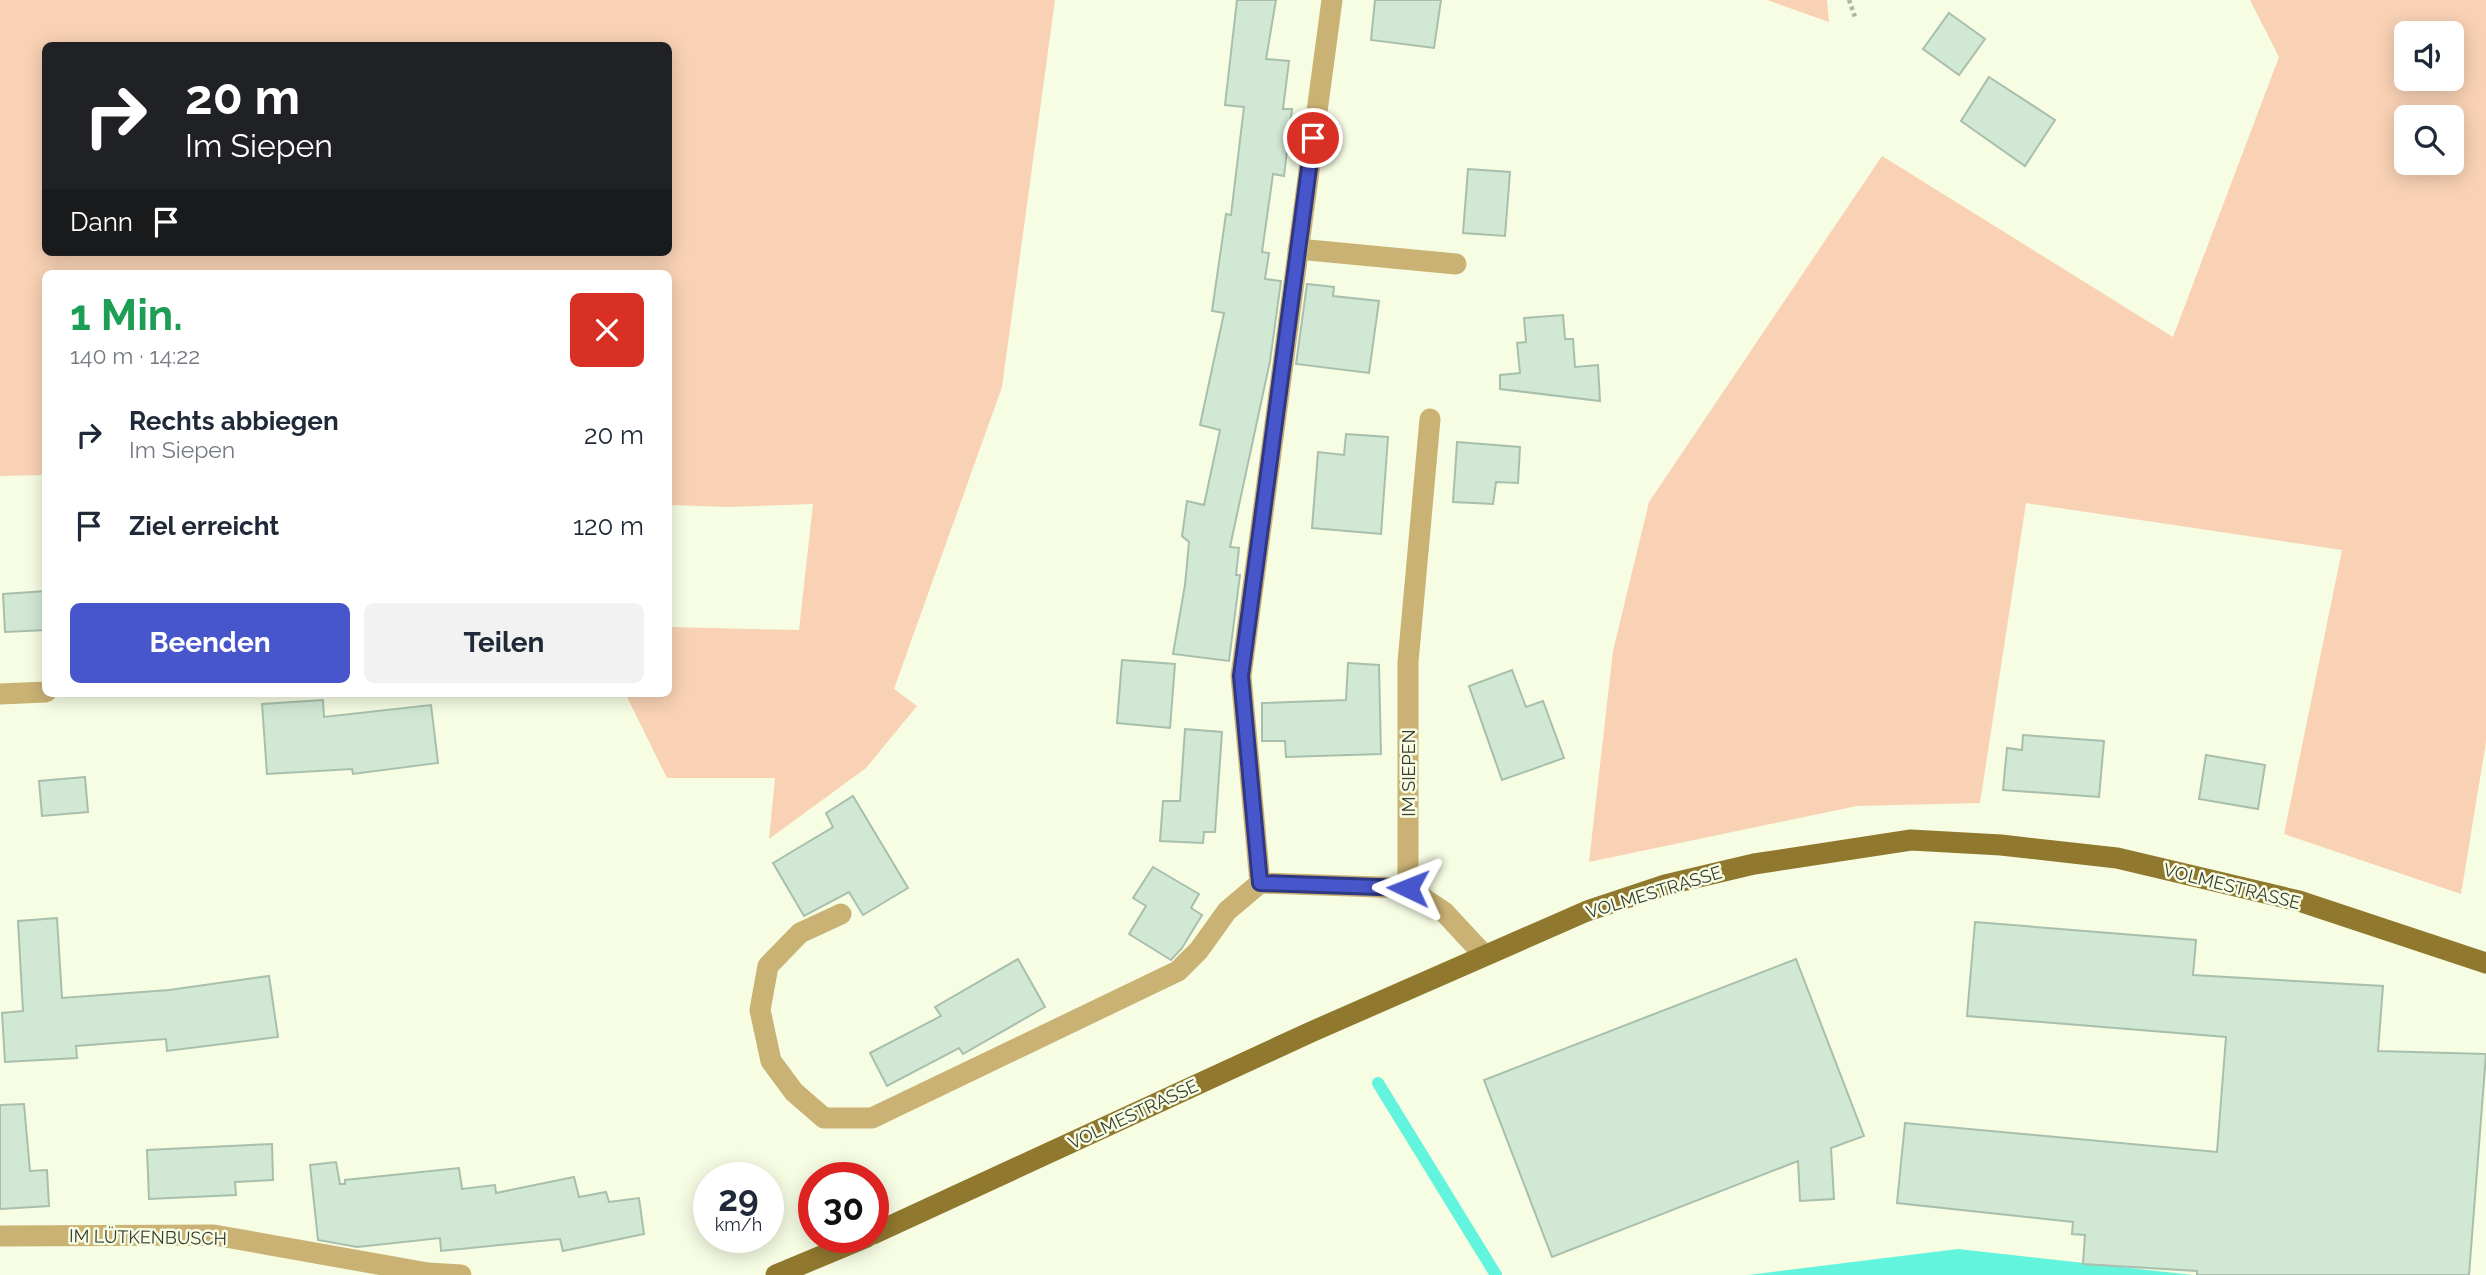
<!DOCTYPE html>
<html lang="de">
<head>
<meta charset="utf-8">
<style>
  :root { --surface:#fff; --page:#f2f2f3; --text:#1f2937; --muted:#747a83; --accent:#4856cb }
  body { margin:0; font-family:Raleway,sans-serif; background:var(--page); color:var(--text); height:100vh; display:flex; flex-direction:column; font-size:26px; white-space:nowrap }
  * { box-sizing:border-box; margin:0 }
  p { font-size:23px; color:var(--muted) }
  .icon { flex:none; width:38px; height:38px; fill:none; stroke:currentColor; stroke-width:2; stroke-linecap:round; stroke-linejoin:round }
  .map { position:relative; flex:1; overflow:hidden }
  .drawer { position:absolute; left:42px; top:270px; width:630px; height:427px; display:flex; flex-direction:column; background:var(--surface); border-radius:10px; box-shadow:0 4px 18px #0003 }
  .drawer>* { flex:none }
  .guide { position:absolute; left:42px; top:42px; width:630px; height:214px; border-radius:10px; box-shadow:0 4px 18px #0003; background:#202124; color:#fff; overflow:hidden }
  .controls { position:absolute; left:2394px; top:21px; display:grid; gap:14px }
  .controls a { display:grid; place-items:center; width:70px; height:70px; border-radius:10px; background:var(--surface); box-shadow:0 4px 18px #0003; font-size:35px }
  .speed { position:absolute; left:693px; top:1162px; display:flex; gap:14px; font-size:35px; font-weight:700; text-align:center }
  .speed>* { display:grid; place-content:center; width:91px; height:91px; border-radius:50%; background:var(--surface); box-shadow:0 4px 18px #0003; line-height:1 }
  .speed small { font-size:18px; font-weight:400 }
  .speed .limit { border:10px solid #d22; background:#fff; color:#111 }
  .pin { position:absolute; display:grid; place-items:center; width:60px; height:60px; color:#fff; margin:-30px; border:4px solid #fff; border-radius:50%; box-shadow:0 2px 7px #0007 }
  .me { position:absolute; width:77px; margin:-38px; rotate:272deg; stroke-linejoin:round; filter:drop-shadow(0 0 5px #0008) }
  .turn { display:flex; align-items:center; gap:24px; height:147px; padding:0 28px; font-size:32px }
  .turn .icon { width:91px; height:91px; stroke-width:2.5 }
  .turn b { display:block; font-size:49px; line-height:60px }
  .then { display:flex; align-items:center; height:66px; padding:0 28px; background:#0003; gap:14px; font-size:26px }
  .round { display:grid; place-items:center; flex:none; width:74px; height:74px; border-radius:10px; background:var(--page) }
  .headline { display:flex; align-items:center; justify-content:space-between; height:119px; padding:0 28px }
  h1 { font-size:42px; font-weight:700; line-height:52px; color:#1e9e55 }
  .button { display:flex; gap:14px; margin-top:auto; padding:14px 28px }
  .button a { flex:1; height:80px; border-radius:10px; background:var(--accent); color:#fff; font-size:28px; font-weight:700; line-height:80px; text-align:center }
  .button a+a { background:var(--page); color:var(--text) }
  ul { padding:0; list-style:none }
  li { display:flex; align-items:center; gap:21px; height:91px; padding:0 28px }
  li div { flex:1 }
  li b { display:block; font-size:26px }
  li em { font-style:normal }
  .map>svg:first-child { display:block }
</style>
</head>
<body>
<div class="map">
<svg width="2486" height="1275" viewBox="0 0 2486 1275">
  <rect width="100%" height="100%" fill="#f6fde3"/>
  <g fill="#f9d2b5" fill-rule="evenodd">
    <path d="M0 0H1055L1002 387 894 689 917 706 866 768 769 839 775 778H667L625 693H668L669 627 799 630 813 504 728 507 669 505 668 273H46L45 475 0 476ZM46 46H668V252H46Z"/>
    <polygon points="1767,0 1827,0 1829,22"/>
    <path d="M2250 0H2486V742L2461 894 2284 834 2342 550 2026 503 1980 803 1857 806 1589 862 1613 651 1649 502 1882 156 2173 337 2279 57ZM2406 33H2452V79H2406ZM2406 117H2452V163H2406Z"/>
  </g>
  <polygon fill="#63f4de" points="1958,1249 2193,1275 1748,1275"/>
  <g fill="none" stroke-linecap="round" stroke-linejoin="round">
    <polyline stroke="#63f4de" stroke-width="12" points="1378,1083 1496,1275"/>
  </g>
  <g fill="#d1e8d5" stroke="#a9bfad" stroke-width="2">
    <polygon points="1237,0 1276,0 1266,59 1289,61 1283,109 1292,109 1284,176 1273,174 1262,252 1269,253 1265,279 1281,281 1270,361 1230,547 1239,548 1236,575 1240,575 1229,661 1173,654 1185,585 1189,542 1182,536 1187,501 1204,505 1220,430 1200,425 1224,313 1212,311 1226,214 1231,215 1244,107 1225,105"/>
    <polygon points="1375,0 1441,0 1434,48 1371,40"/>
    <polygon points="1949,13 1985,39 1959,75 1923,49"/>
    <polygon points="1989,77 2055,120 2025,166 1961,121"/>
    <polygon points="1468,169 1510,172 1505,236 1463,233"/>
    <polygon points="1307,284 1334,287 1333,296 1379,301 1369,373 1296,364"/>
    <polygon points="1563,315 1565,339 1573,339 1575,367 1598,365 1600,401 1500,389 1500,375 1520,373 1517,343 1526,342 1524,318"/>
    <polygon points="1346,434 1388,437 1381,534 1312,528 1318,452 1344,455"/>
    <polygon points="1457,442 1520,447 1518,483 1496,482 1493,504 1453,502"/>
    <polygon points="46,591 46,630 5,632 3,594"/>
    <polygon points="1122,660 1175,664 1170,728 1117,723"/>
    <polygon points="1348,663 1379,665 1381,754 1286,757 1285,741 1262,741 1262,703 1346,700"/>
    <polygon points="1512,670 1526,707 1543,701 1564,758 1502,780 1469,686"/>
    <polygon points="323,700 324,717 431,705 438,763 353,774 352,769 267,774 262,704"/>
    <polygon points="1185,729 1222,732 1215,832 1204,832 1203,843 1160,841 1163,801 1180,801"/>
    <polygon points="2023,735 2104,741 2099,797 2003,790 2007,748 2022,750"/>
    <polygon points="2206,755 2265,765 2258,809 2199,799"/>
    <polygon points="85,777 88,812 42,816 39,781"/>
    <polygon points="853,796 908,888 863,915 849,892 804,916 773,863 833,827 826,813"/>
    <polygon points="1153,867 1199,894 1191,908 1202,915 1182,948 1171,960 1129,934 1146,906 1133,898"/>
    <polygon points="57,918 62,998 169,990 269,976 278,1037 167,1051 166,1039 76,1046 77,1058 5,1062 2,1013 23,1011 18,921"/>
    <polygon points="1975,922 2196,940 2193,975 2383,986 2378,1051 2486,1054 2469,1275 2197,1275 2197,1271 2083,1264 2085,1235 2072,1234 2073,1222 1897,1203 1905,1123 2217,1152 2226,1037 1967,1016"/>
    <polygon points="1018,959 1045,1007 963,1054 959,1048 887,1086 870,1053 941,1016 935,1007"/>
    <polygon points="1796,959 1864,1136 1831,1148 1834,1199 1800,1201 1798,1161 1552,1257 1484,1080"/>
    <polygon points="24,1104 30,1171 47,1170 49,1206 0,1209 0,1105"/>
    <polygon points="272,1144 273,1180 235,1182 236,1195 149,1199 147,1150"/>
    <polygon points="336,1162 340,1184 345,1184 345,1180 459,1168 462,1189 495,1185 496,1193 574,1177 579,1197 606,1192 609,1202 639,1198 644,1234 563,1251 560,1239 441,1251 440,1238 357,1247 318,1240 310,1165"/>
  </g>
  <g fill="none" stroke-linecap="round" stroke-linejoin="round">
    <polyline stroke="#aeb4a0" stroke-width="4.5" stroke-dasharray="3.5 3.5" stroke-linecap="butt" points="1849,0 1855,17"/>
    <g stroke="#cab274" stroke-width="21">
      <polyline points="1298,249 1456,264"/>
      <polyline points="0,694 46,692"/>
      <polyline points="1260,883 1241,676 1332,0"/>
      <polyline points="1260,883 1408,888 1408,662 1430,419"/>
      <polyline points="1408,888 1444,912 1484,955"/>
      <polyline points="841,914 800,933 768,966 760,1010 771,1061 794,1092 824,1118 872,1118 1178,971 1199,950 1227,911 1260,883"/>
      <polyline points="0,1236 214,1235 428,1273 461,1275"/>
    </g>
    <g stroke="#91782f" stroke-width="21">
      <polyline points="873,1234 1311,1032 1587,911 1665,885 1754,864 1911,840 2001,845 2117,858 2299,901 2486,963"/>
      <polyline points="776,1275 867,1237"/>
    </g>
  </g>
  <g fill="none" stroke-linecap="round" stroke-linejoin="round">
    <g stroke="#2f3884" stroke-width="18">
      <polyline id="route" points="1313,138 1241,676 1260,883 1408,888"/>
    </g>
    <use href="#route" stroke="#4856cb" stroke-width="12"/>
  </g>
  <g text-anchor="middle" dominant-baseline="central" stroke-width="5" stroke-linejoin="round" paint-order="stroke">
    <g font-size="18" fill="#393c32" stroke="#f6fde3">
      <text transform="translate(1408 773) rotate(-90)">IM SIEPEN</text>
      <text transform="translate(2232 886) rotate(14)">VOLMESTRASSE</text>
      <text transform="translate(1654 892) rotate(-17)">VOLMESTRASSE</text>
      <text transform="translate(1133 1114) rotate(-25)">VOLMESTRASSE</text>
      <text transform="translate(148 1237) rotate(1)">IM LÜTKENBUSCH</text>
    </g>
  </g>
</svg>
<div class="controls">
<a><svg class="icon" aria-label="sound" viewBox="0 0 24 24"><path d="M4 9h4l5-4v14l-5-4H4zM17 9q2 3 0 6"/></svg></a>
<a><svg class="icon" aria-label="search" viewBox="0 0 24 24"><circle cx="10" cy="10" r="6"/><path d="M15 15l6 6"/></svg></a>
</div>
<div class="speed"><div>29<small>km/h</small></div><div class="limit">30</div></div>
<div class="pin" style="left:1313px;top:138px;background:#d93025"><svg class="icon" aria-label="arrive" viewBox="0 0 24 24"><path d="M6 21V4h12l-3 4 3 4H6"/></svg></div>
<svg class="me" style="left:1408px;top:888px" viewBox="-20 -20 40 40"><path d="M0-17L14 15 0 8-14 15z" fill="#4856cb" stroke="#fff" stroke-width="4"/></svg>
<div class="guide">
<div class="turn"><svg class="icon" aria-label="right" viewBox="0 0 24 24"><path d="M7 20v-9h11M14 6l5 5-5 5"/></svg><div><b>20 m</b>Im Siepen</div></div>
<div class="then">Dann<svg class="icon" aria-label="arrive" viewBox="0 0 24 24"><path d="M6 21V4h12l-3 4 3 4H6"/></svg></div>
</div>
<section class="drawer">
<div class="headline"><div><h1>1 Min.</h1><p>140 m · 14:22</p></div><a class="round" style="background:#d93025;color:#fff"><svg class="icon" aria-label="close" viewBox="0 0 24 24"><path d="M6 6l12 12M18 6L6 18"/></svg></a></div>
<ul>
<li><svg class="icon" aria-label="right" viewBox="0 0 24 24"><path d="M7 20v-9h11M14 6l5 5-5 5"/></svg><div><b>Rechts abbiegen</b><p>Im Siepen</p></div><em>20 m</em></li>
<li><svg class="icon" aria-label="arrive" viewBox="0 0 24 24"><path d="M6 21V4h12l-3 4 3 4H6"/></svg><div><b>Ziel erreicht</b></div><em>120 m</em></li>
</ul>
<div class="button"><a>Beenden</a><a>Teilen</a></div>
</section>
</div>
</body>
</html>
